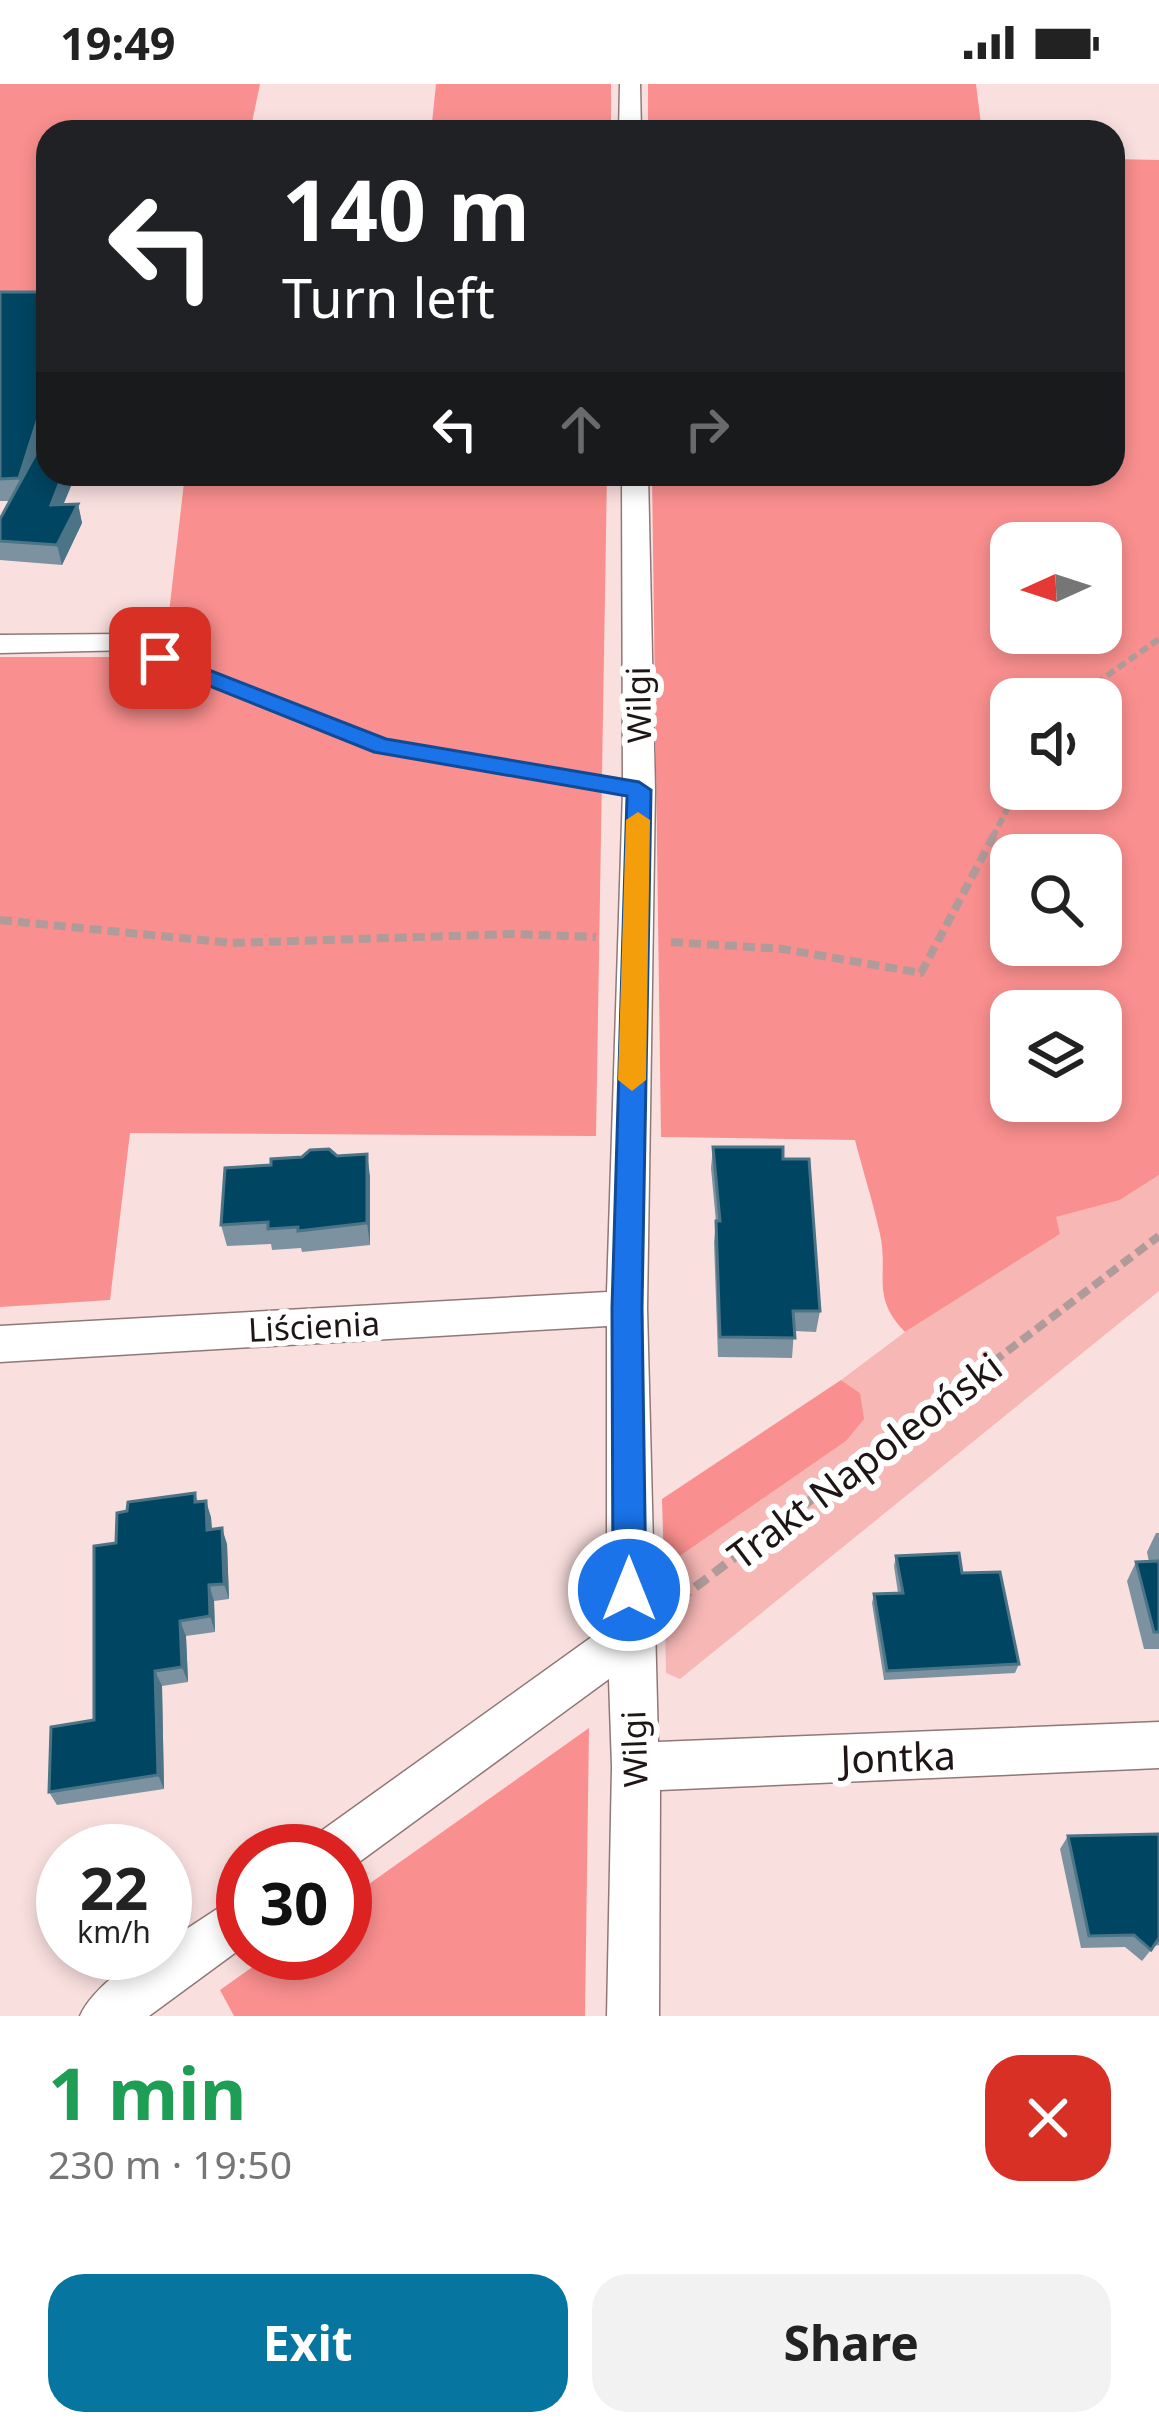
<!DOCTYPE html>
<html lang="en">
<head>
<meta charset="utf-8">
<style>
  :root { --surface:#fff; --page:#f2f2f2; --text:#222; --muted:#767676; --accent:#0675a0 }
  body { margin:0; font-family:"Noto Sans",sans-serif; background:var(--page); color:var(--text); height:100vh; display:flex; flex-direction:column; font-size:45px; white-space:nowrap }
  * { box-sizing:border-box; margin:0 }
  p { font-size:39px; color:var(--muted) }
  .icon { flex:none; width:66px; height:66px; fill:none; stroke:currentColor; stroke-width:2; stroke-linecap:round; stroke-linejoin:round }
  .map { position:relative; height:1932px; overflow:hidden }
  .sheet { display:flex; flex-direction:column; background:var(--surface); flex:1 }
  .sheet>* { flex:none }
  .guide { position:absolute; left:36px; top:36px; width:1089px; height:366px; border-radius:36px; box-shadow:0 6px 18px #0003; background:#202124; color:#fff; overflow:hidden }
  .needle { width:78px; rotate:267deg }
  .fabs { position:absolute; left:990px; top:438px; display:grid; gap:24px }
  .fabs a { display:grid; place-items:center; width:132px; height:132px; border-radius:24px; background:var(--surface); box-shadow:0 6px 18px #0003; font-size:60px }
  .speed { position:absolute; left:36px; top:1740px; display:flex; gap:24px; font-size:60px; font-weight:700; text-align:center }
  .speed>* { display:grid; place-content:center; width:156px; height:156px; border-radius:50%; background:var(--surface); box-shadow:0 6px 18px #0003; line-height:1 }
  .speed small { font-size:30px; font-weight:400 }
  .speed .limit { border:18px solid #d22; background:#fff; color:#111 }
  .pin { position:absolute; display:grid; place-items:center; width:102px; height:102px; color:#fff; margin:-51px; border-radius:24px; box-shadow:0 6px 18px #0006 }
  .me { position:absolute; width:132px; margin:-66px; rotate:0deg; stroke-linejoin:round; filter:drop-shadow(0 0 9px #0008) }
  .turn { display:flex; align-items:center; gap:42px; height:252px; padding:0 48px; font-size:54px }
  .turn .icon { width:156px; height:156px; stroke-width:2.5 }
  .turn b { display:block; font-size:84px; line-height:102px }
  .lanes { display:flex; align-items:center; height:114px; padding:0 48px; background:#0003; justify-content:center; gap:60px; direction:ltr }
  .lanes .off { opacity:.35 }
  .round { display:grid; place-items:center; flex:none; width:126px; height:126px; border-radius:36px; background:var(--page) }
  .summary { display:flex; align-items:center; justify-content:space-between; height:204px; padding:0 48px }
  h1 { font-size:72px; font-weight:700; line-height:90px; color:#1e9e55 }
  .button { display:flex; gap:24px; margin-top:auto; padding:24px 48px }
  .button a { flex:1; height:138px; border-radius:36px; background:var(--accent); color:#fff; font-size:48px; font-weight:700; line-height:138px; text-align:center }
  .button a+a { background:var(--page); color:var(--text) }
  .status { display:flex; justify-content:space-between; align-items:center; height:84px; padding:0 60px; background:var(--surface); direction:ltr }
  .status svg { height:33px; fill:currentColor }
  .map>svg:first-child { display:block }
</style>
</head>
<body>
<div class="status"><b>19:49</b><svg viewBox="0 0 49 12"><path d="M0 12V9h3v3zM5 12V6h3v6zM10 12V3h3v9zM15 12V0h3v12zM26 1h20v11H26zM47 4h2v5h-2z"/></svg></div>
<div class="map">
<svg width="1159" height="1932" viewBox="0 0 1159 1932">
  <rect width="100%" height="100%" fill="#f9e0df"/>
  <polygon fill="#f6b7b5" points="1159,1091 1159,1207 680,1595 666,1589 664,1483 846,1357 860,1309 841,1296 905,1248 1060,1150 1055,1133 1120,1116"/>
  <g fill="#f98f8e" fill-rule="evenodd">
    <polygon points="0,0 260,0 250,48 48,48 48,217 0,219"/>
    <polygon points="436,0 611,0 611,48 431,48"/>
    <polygon points="648,0 976,0 982,48 648,48"/>
    <path d="M1113 75 1159 76V1091L1120 1116 1056 1133 1060 1150 905 1248C870 1212 889 1191 880 1150 873 1118 863 1087 855 1056L661 1053 652 390H1113ZM1101 459V549H1011V459ZM1101 615V705H1011V615ZM1101 771V861H1011V771ZM1101 927V1017H1011V927Z"/>
    <polygon points="185,390 607,390 596,1052 130,1049 110,1216 0,1223 0,573 158,573 167,546"/>
    <polygon points="841,1296 860,1309 864,1335 846,1357 664,1483 662,1415"/>
    <polygon points="589,1644 585,1932 234,1932 220,1906 272,1869 345,1869 345,1817"/>
  </g>
  <g fill="none" stroke-linecap="round" stroke-linejoin="round">
    <g stroke="#8f7877" stroke-width="3">
      <polygon id="service" points="124,554 385,657 639,701 647,706 639,711 376,666 119,562 119,556"/>
    </g>
    <g stroke="#8f7877" stroke-width="3">
      <g id="minor">
        <polygon points="620,0 640,0 641,48 619,48"/>
        <polygon points="622,390 648,390 655,706 647,1224 658,1658 1159,1638 1159,1684 660,1706 659,1932 607,1932 612,1683 609,1595 351,1784 345,1787 345,1767 310,1767 317,1750 607,1542 607,1242 0,1278 0,1242 607,1208 623,706"/>
        <polygon points="124,550 134,552 139,559 134,566 0,569 0,551"/>
        <path d="M243 1808V1863L149 1932H80C91 1906 136 1869 165 1869V1859Z"/>
      </g>
    </g>
    <g stroke="#af9b9a" stroke-width="6" stroke-dasharray="9 4.5" stroke-linecap="butt">
      <polyline points="1074,615 1159,555"/>
      <polyline points="992,754 1018,705"/>
    </g>
    <g stroke="#af9b9a" stroke-width="8" stroke-dasharray="12 6" stroke-linecap="butt">
      <polyline points="0,836 232,859 513,850 596,853"/>
      <polyline points="671,858 783,865 921,889 994,751"/>
      <polyline points="993,1278 1159,1152"/>
    </g>
    <polyline stroke="#af9b9a" stroke-width="9" stroke-dasharray="15 8" stroke-linecap="butt" points="677,1517 997,1275"/>
    <use href="#service" fill="#fff" fill-rule="evenodd"/>
    <use href="#minor" fill="#fff" fill-rule="evenodd"/>
  </g>
  <g fill="#7c92a0">
    <polygon points="0,208 48,208 48,340 41,362 48,390 76,390 63,420 78,420 82,439 62,481 0,476 0,435 10,417 0,417"/>
    <polygon points="713,1063 783,1075 820,1227 816,1248 794,1247 792,1274 718,1273 714,1158 716,1138 711,1084"/>
    <polygon points="337,1072 370,1092 370,1161 302,1168 301,1164 272,1166 271,1160 227,1162 221,1141 271,1081"/>
    <polygon points="195,1409 198,1418 211,1433 212,1446 227,1460 229,1515 214,1517 215,1548 186,1552 188,1598 162,1602 164,1705 57,1721 49,1708 94,1636 116,1459 127,1427"/>
    <polygon points="1156,1449 1159,1449 1159,1565 1144,1565 1127,1497 1136,1478 1149,1478 1147,1468"/>
    <polygon points="896,1472 962,1489 1019,1580 1015,1589 884,1596 872,1519 874,1510 898,1509 894,1482"/>
    <polygon points="1159,1750 1159,1861 1154,1862 1142,1877 1125,1863 1081,1864 1060,1765 1068,1752"/>
  </g>
  <g fill="#4b7487">
    <polygon points="48,303 48,340 24,416 19,394"/>
    <polygon points="63,390 76,390 55,441 51,421"/>
    <polygon points="78,420 82,439 62,481 57,461"/>
    <polygon points="367,1070 370,1092 370,1161 367,1139"/>
    <polygon points="206,1417 211,1433 213,1463 207,1446"/>
    <polygon points="222,1444 227,1460 229,1515 224,1500"/>
    <polygon points="209,1501 214,1517 215,1548 210,1532"/>
    <polygon points="180,1537 186,1552 188,1598 182,1583"/>
    <polygon points="155,1587 162,1602 164,1705 158,1691"/>
  </g>
  <g fill="#004561" stroke="#4b7487" stroke-width="3">
    <polygon points="0,208 48,208 48,303 19,394 0,395"/>
    <polygon points="40,362 48,362 48,390 63,390 51,421 78,420 57,461 0,457 0,435"/>
    <polygon points="713,1063 783,1063 783,1075 809,1075 820,1227 793,1227 795,1254 720,1253 716,1137 720,1137"/>
    <polygon points="329,1065 337,1072 367,1070 367,1139 298,1147 298,1143 268,1145 268,1138 221,1141 225,1084 271,1081 271,1075 302,1073 310,1066"/>
    <polygon points="195,1409 195,1418 206,1417 207,1446 222,1444 224,1500 209,1501 210,1532 180,1537 182,1583 155,1587 158,1691 49,1708 51,1643 94,1636 94,1462 116,1459 117,1429 127,1427 128,1418"/>
    <polygon points="959,1469 962,1489 1000,1488 1019,1580 887,1587 874,1510 903,1509 896,1472"/>
    <polygon points="1159,1477 1159,1548 1154,1548 1136,1478"/>
    <polygon points="1159,1750 1159,1854 1151,1866 1134,1851 1089,1852 1068,1752"/>
  </g>
  <polygon fill="#1a73e8" stroke="#114b97" stroke-width="3" points="160,567 386,655 639,698 651,706 642,1224 646,1506 641,1517 629,1522 617,1517 613,1506 612,1224 627,712 374,668 152,579 152,569"/>
  <polygon fill="#f59e0b" points="638,728 650,736 646,996 632,1007 618,996 626,736"/>
  <g text-anchor="middle" dominant-baseline="central" stroke-width="12" stroke-linejoin="round" paint-order="stroke">
    <g font-size="33" fill="#1e1515" stroke="#fff">
      <text transform="translate(638 621) rotate(-91)">Wilgi</text>
      <text transform="translate(314 1242) rotate(-3)">Liścienia</text>
      <text transform="translate(634 1665) rotate(-92)">Wilgi</text>
    </g>
    <g font-size="39" fill="#1e1515" stroke="#fff">
      <text transform="translate(864 1376) rotate(-37)">Trakt Napoleoński</text>
      <text transform="translate(898 1672) rotate(-2)">Jontka</text>
    </g>
  </g>
</svg>
<div class="fabs">
<a><svg class="needle" viewBox="-14 -14 28 28"><path d="M0-13l5 13h-10z" fill="#e53935"/><path d="M0 13l5-13h-10z" fill="#767676"/></svg></a>
<a><svg class="icon" aria-label="sound" viewBox="0 0 24 24"><path d="M4 9h4l5-4v14l-5-4H4zM17 9q2 3 0 6"/></svg></a>
<a><svg class="icon" aria-label="search" viewBox="0 0 24 24"><circle cx="10" cy="10" r="6"/><path d="M15 15l6 6"/></svg></a>
<a><svg class="icon" aria-label="layers" viewBox="0 0 24 24"><path d="M12 4l9 5-9 5-9-5zM3 14l9 5 9-5"/></svg></a>
</div>
<div class="speed"><div>22<small>km/h</small></div><div class="limit">30</div></div>
<div class="pin" style="left:160px;top:574px;background:#d93025"><svg class="icon" aria-label="arrive" viewBox="0 0 24 24"><path d="M6 21V4h12l-3 4 3 4H6"/></svg></div>
<svg class="me" style="left:629px;top:1506px" viewBox="-20 -20 40 40"><circle r="17" fill="#1a73e8" stroke="#fff" stroke-width="3"/><path d="M0-11L8 9 0 5-8 9z" fill="#fff"/></svg>
<div class="guide">
<div class="turn"><svg class="icon" aria-label="left" viewBox="0 0 24 24"><path d="M17 20v-9H6M10 6l-5 5 5 5"/></svg><div><b>140 m</b>Turn left</div></div>
<div class="lanes"><svg class="icon" aria-label="left" viewBox="0 0 24 24"><path d="M17 20v-9H6M10 6l-5 5 5 5"/></svg><svg class="icon off" aria-label="ahead" viewBox="0 0 24 24"><path d="M12 20V5M6 11l6-6 6 6"/></svg><svg class="icon off" aria-label="right" viewBox="0 0 24 24"><path d="M7 20v-9h11M14 6l5 5-5 5"/></svg></div>
</div>
</div>
<section class="sheet">
<div class="summary"><div><h1>1 min</h1><p>230 m · 19:50</p></div><a class="round" style="background:#d93025;color:#fff"><svg class="icon" aria-label="close" viewBox="0 0 24 24"><path d="M6 6l12 12M18 6L6 18"/></svg></a></div>
<div class="button"><a>Exit</a><a>Share</a></div>
</section>
</body>
</html>
